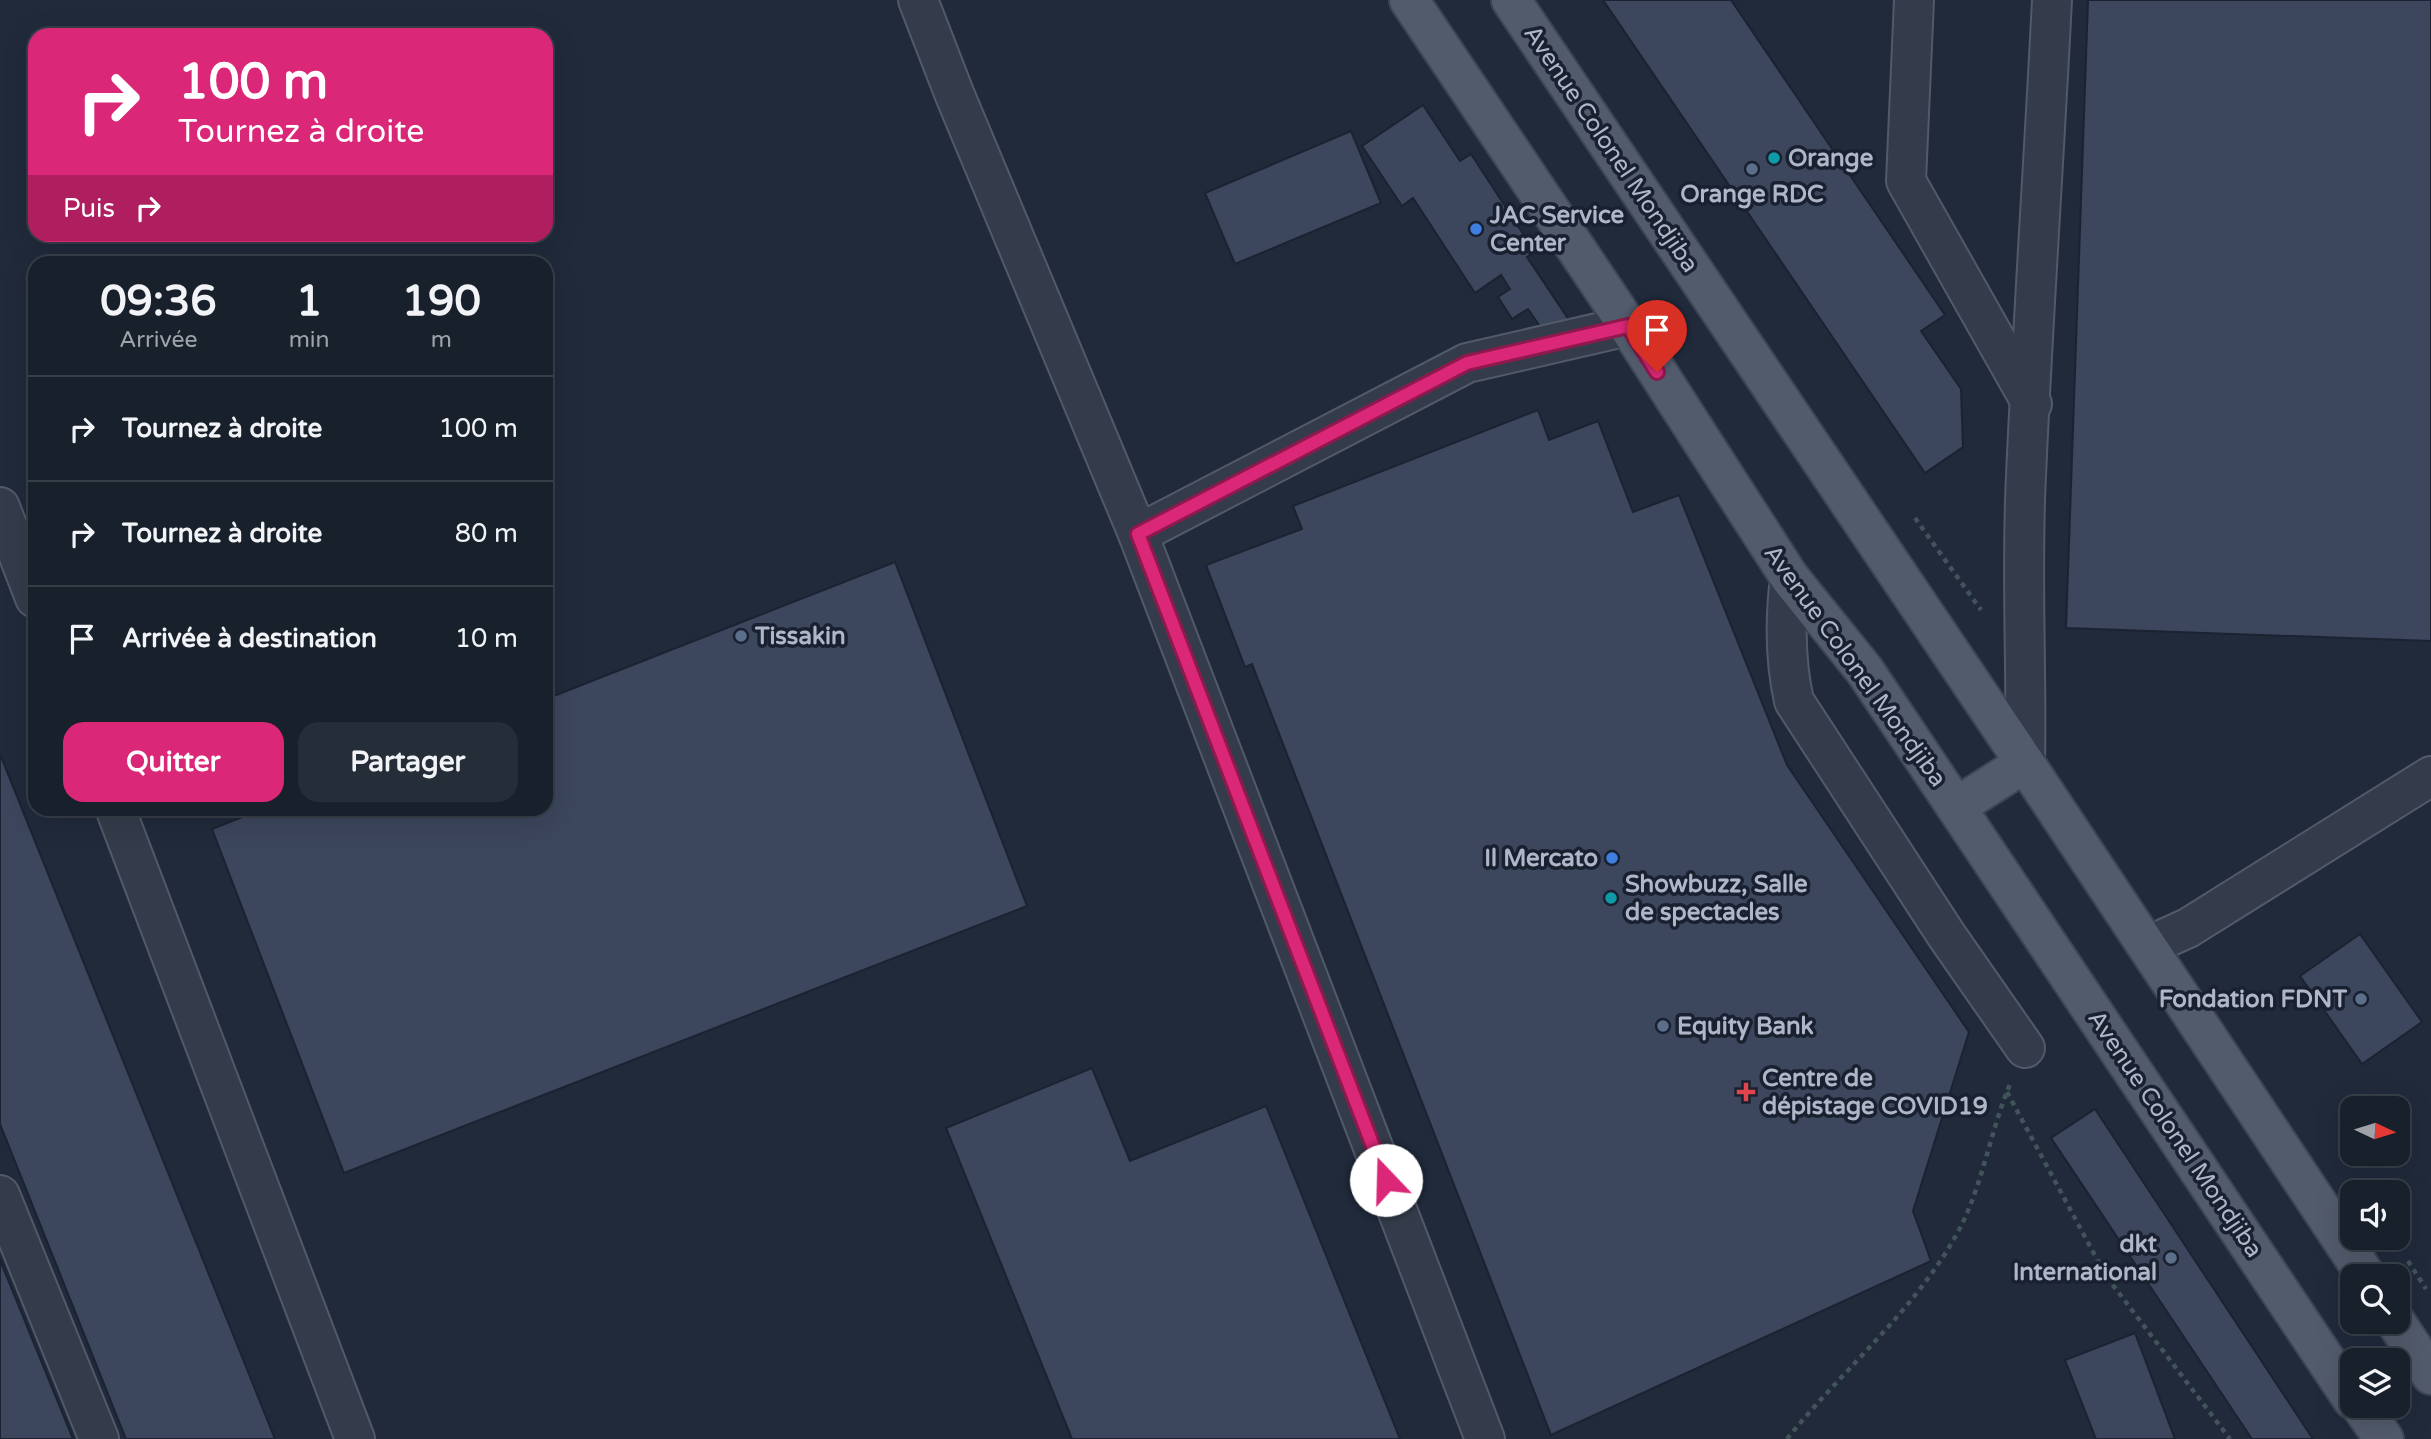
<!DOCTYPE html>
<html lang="fr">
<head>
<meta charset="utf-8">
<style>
  :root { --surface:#18202c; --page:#252d38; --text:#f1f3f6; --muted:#9fa3a9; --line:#363e48; --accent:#db2777 }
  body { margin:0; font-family:"Varela Round",sans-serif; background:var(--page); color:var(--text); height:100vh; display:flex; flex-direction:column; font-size:26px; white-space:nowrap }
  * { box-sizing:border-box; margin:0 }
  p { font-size:23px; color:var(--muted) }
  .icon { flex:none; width:38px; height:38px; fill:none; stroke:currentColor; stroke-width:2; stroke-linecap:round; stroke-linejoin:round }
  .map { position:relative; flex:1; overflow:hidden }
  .side { position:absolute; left:28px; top:256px; width:525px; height:560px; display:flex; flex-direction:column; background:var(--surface); border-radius:21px; box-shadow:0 7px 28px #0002,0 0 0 2px var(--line) }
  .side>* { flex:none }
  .guide { position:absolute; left:28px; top:28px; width:525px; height:214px; border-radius:21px; box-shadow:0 7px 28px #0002,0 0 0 2px var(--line); background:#db2777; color:#fff; overflow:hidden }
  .needle { width:46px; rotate:94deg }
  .tools { position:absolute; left:2340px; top:1096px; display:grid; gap:14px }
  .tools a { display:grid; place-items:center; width:70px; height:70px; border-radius:14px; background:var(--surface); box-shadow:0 7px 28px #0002,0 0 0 2px var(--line); font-size:35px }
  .pin { position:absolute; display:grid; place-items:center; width:60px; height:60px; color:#fff; margin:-72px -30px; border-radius:50% 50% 50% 0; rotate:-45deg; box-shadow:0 0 7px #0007 }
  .pin .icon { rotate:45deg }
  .me { position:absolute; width:77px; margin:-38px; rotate:339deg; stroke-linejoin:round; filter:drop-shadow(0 0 5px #0008) }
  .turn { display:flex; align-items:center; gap:24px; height:147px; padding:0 35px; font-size:32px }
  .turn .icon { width:91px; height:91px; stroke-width:2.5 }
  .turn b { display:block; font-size:49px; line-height:60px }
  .then { display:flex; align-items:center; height:66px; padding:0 35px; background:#0003; gap:14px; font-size:26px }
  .eta { display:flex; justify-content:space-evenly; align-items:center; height:119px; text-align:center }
  .eta b { font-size:42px; font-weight:800; line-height:49px }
  .cta { display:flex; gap:14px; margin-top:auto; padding:14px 35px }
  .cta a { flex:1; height:80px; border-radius:21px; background:var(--accent); color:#fff; font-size:28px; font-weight:800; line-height:80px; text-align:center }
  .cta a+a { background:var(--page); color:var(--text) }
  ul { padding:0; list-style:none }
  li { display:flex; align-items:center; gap:21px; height:105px; padding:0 35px; border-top:2px solid var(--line) }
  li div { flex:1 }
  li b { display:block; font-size:26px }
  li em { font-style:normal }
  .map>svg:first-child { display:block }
</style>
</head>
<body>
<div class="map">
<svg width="2431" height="1439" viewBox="0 0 2431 1439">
  <rect width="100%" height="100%" fill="#202a3b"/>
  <g fill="#3c465c" stroke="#1b2332" stroke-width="2">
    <polygon points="1603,0 1731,0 1945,315 1921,331 1961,389 1963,447 1925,473"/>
    <polygon points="2088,0 2431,0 2431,641 2066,628"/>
    <polygon points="1423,105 1460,161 1471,154 1535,252 1527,257 1569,320 1546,335 1528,309 1512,319 1498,297 1510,289 1501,275 1475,293 1413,198 1402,206 1362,146"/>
    <polygon points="1351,131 1381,203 1235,264 1205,193"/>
    <polygon points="1538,410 1549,440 1598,421 1633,512 1679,495 1787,765 1969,1032 1913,1211 1931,1261 1551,1435 1252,664 1245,667 1206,565 1302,529 1293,506"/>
    <polygon points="895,562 1027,906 344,1173 212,829 265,808 546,808 546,699"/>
    <polygon points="0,754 275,1439 126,1439 0,1124"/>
    <polygon points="2360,934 2422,1022 2362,1064 2300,976"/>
    <polygon points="1092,1068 1130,1161 1266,1106 1400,1439 1072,1439 946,1128"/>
    <polygon points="2095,1109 2313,1439 2252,1439 2051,1138"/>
    <polygon points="0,1260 73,1439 0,1439"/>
    <polygon points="2135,1333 2175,1439 2096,1439 2065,1360"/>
  </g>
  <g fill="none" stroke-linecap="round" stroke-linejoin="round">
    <g stroke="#525969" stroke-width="42">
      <g id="minor">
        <polyline points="918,0 954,93 1138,534 1485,1439"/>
        <polyline points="1914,0 1906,181 2032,404"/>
        <polyline points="0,507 35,598"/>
        <polyline points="1138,534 1467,363 1628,326"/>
        <path d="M1790 578C1785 619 1785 661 1794 701L1947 936 2025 1048"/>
        <path d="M2025 763C2027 667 2021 572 2026 476 2033 318 2044 159 2052 0"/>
        <polyline points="115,808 355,1439"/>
        <polyline points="2148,946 2188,928 2431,776"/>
        <polyline points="0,1195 99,1439"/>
      </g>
    </g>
    <g stroke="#3d4555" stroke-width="42">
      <g id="major">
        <polyline points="1409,0 1628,326 1790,578 1865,671 2352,1399"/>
        <polyline points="1511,0 2025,763 2366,1276"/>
        <polyline points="1956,807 2025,763"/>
        <polyline points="2395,1321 2431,1375"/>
        <polyline points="2360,1405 2384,1439"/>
      </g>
    </g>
    <g stroke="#40545a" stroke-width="4.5" stroke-dasharray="5 5" stroke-linecap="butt">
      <polyline points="1915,518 1981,610"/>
      <polyline points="2007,1092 2106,1276 2230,1439"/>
      <polyline points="2408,1261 2426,1289"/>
      <path d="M1787 1439C1843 1369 1916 1310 1959 1230 1983 1184 1990 1132 2010 1084"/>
    </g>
    <use href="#minor" stroke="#343c4b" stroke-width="38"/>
    <use href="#major" stroke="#525b6c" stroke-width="38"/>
  </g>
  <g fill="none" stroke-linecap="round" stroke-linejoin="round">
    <g stroke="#8e194d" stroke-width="18">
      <polyline id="route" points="1386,1180 1138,534 1467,363 1628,326 1657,372"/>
    </g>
    <use href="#route" stroke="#db2777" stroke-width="12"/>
  </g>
  <g fill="#0f9aa8" stroke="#192130" stroke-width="2.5">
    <circle cx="1774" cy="158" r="7"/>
    <circle cx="1611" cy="898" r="7"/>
  </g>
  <g fill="#5c6f8a" stroke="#192130" stroke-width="2.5">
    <circle cx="1752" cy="169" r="7"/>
    <circle cx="741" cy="636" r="7"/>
    <circle cx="2361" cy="999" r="7"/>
    <circle cx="1663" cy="1026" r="7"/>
    <circle cx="2171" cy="1258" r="7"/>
  </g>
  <g fill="#3f7fe0" stroke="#192130" stroke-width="2.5">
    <circle cx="1476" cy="229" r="7"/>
    <circle cx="1612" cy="858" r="7"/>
  </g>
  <path fill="#e0444e" stroke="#192130" stroke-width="2.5" d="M1742.5 1081.5h7v7h7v7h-7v7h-7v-7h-7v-7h7z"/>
  <g text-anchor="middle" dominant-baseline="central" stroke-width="7" stroke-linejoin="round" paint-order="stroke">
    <g font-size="24" fill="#afb6c8" stroke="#192130">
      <text transform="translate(1611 149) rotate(56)">Avenue Colonel Mondjiba</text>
      <text transform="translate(1855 666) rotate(54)">Avenue Colonel Mondjiba</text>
      <text transform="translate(2175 1134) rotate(56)">Avenue Colonel Mondjiba</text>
    </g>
    <g font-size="24" font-weight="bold" fill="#afb6c8" stroke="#192130" text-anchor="start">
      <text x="1788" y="158">Orange</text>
      <text x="1752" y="194" text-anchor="middle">Orange RDC</text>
      <text x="1490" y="215">JAC Service<tspan x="1490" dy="28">Center</tspan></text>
      <text x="755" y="636">Tissakin</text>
      <text x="1598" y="858" text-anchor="end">Il Mercato</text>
      <text x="1625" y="884">Showbuzz, Salle<tspan x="1625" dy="28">de spectacles</tspan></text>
      <text x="2347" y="999" text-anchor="end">Fondation FDNT</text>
      <text x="1677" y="1026">Equity Bank</text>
      <text x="1762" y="1078">Centre de<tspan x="1762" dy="28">dépistage COVID19</tspan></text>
      <text x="2157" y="1244" text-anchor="end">dkt<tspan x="2157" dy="28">International</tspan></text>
    </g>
  </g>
</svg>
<div class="tools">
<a><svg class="needle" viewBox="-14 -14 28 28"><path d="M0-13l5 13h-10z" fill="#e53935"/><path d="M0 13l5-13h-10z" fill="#9fa3a9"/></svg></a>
<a><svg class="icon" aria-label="sound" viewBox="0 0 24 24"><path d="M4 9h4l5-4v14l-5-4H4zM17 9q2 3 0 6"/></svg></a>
<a><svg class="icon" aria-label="search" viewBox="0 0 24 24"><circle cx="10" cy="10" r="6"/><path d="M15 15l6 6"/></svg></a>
<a><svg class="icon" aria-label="layers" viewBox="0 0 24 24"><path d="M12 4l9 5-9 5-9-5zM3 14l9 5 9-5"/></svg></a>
</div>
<div class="pin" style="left:1657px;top:372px;background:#d93025"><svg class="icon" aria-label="arrive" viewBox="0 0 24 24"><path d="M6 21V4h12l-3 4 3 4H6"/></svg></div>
<svg class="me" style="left:1386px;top:1180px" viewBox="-20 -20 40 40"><circle r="19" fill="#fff"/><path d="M0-13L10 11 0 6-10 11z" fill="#db2777"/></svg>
<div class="guide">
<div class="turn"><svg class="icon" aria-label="right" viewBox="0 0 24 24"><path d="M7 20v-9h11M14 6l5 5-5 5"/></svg><div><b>100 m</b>Tournez à droite</div></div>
<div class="then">Puis<svg class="icon" aria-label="right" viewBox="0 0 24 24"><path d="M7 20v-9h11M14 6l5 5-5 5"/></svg></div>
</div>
<section class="side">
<div class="eta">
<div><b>09:36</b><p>Arrivée</p></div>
<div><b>1</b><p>min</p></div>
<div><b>190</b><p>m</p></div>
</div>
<ul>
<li><svg class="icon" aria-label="right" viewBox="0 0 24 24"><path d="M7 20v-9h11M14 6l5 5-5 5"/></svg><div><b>Tournez à droite</b></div><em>100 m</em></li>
<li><svg class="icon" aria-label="right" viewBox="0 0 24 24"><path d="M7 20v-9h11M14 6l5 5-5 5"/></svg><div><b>Tournez à droite</b></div><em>80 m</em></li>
<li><svg class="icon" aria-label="arrive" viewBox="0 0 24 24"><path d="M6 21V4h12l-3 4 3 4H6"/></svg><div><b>Arrivée à destination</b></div><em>10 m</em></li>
</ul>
<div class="cta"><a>Quitter</a><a>Partager</a></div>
</section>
</div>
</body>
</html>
